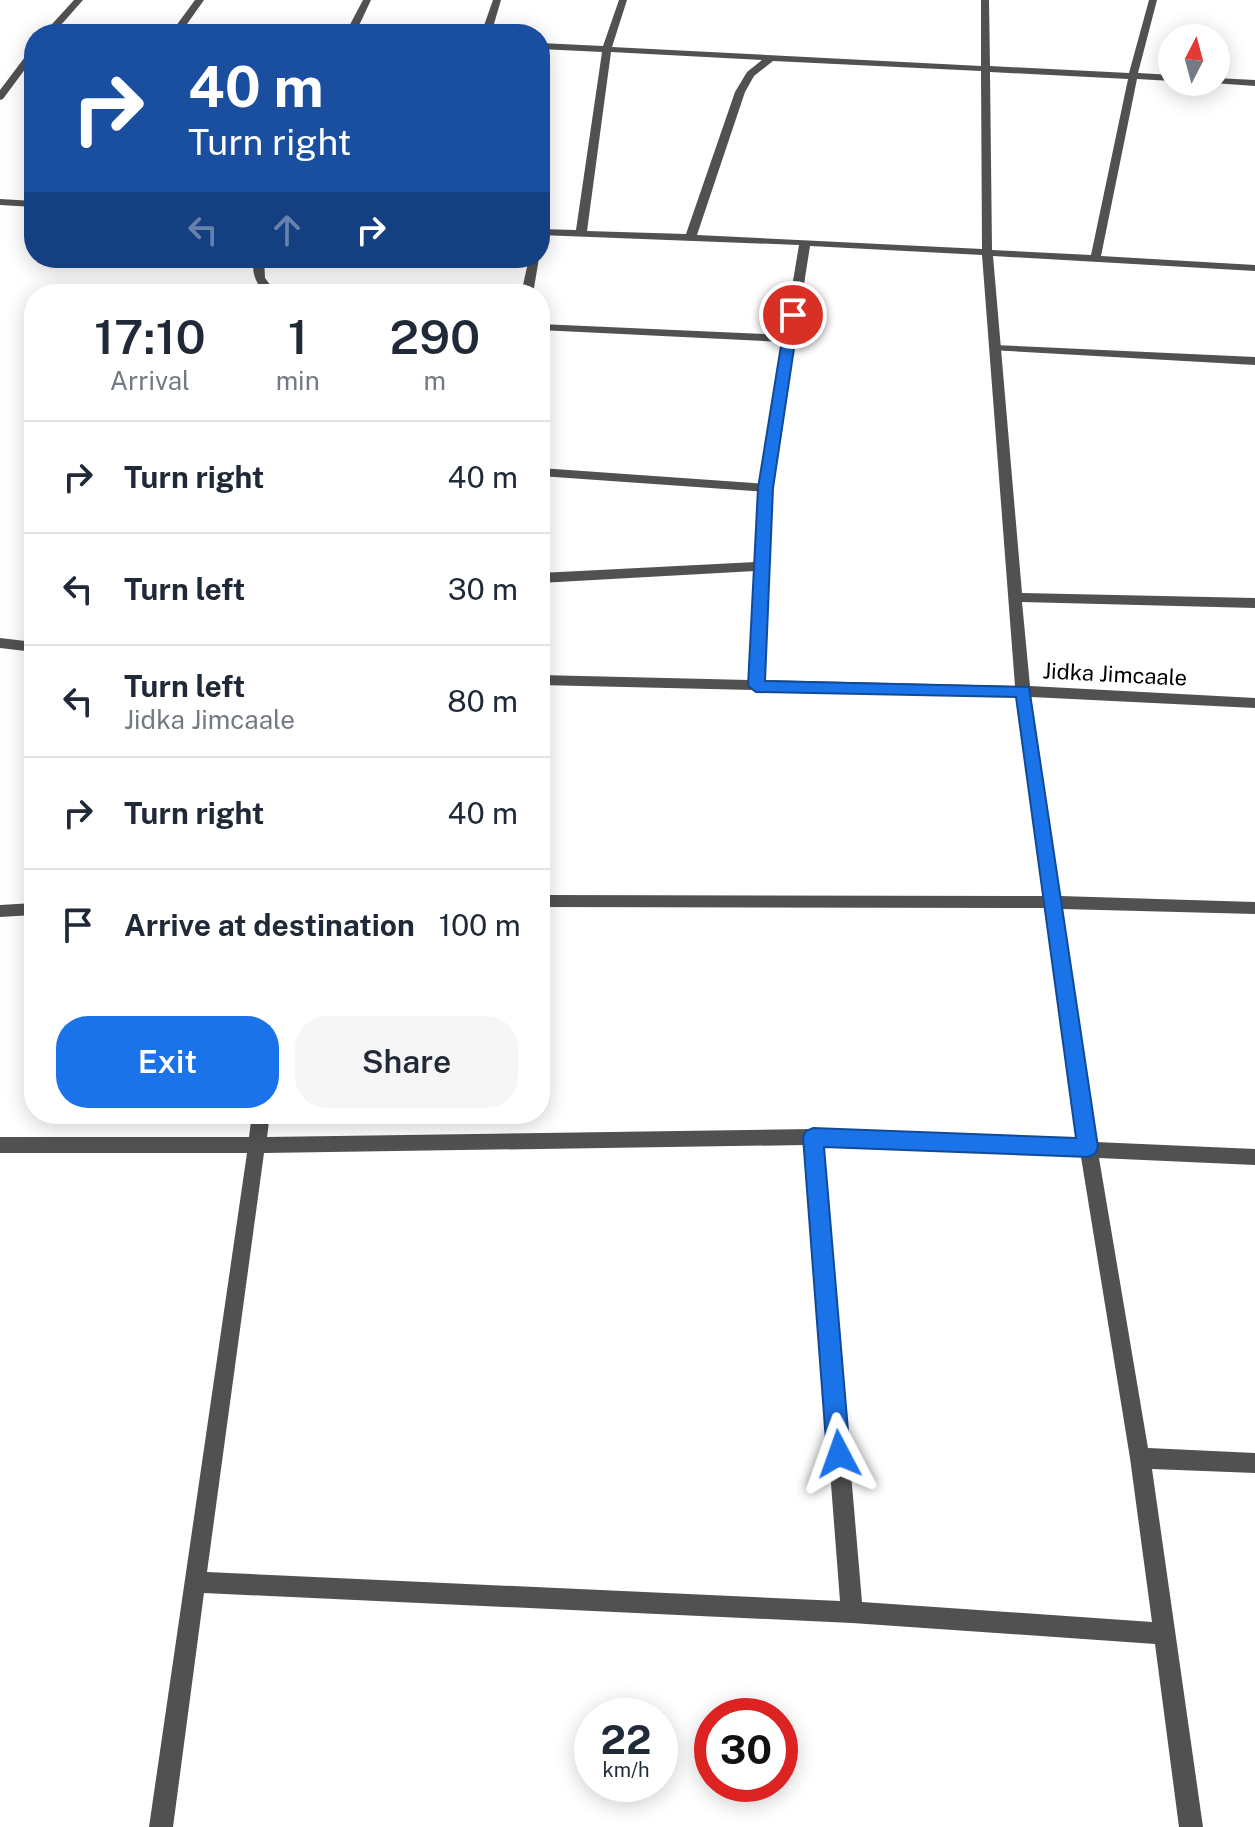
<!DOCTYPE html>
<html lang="en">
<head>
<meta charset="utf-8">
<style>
  :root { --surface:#fff; --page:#f6f6f7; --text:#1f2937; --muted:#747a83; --line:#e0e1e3; --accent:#1a73e8 }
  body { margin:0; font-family:"Public Sans",sans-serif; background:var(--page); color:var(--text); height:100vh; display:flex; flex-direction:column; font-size:30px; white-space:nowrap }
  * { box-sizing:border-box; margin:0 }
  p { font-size:26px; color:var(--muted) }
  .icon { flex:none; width:44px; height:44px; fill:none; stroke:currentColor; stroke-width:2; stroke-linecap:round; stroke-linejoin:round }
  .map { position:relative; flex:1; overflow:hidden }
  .panel { position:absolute; left:24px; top:284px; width:526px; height:840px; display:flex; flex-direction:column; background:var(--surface); border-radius:32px; box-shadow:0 4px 20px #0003 }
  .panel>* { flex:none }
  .banner { position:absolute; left:24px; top:24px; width:526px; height:244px; border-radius:32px; box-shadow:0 4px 20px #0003; background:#1a4fa0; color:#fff; overflow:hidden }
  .needle { width:52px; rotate:6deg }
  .buttons { position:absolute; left:1158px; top:24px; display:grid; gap:16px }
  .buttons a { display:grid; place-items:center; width:72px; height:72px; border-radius:50%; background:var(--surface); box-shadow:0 4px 20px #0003; font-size:40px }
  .speed { position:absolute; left:574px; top:1698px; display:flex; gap:16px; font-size:40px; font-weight:700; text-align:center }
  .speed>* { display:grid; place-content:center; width:104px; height:104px; border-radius:50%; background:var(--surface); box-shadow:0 4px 20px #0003; line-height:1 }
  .speed small { font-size:20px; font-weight:400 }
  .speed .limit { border:12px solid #d22; background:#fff; color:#111 }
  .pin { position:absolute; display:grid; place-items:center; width:68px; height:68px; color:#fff; margin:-34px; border:4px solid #fff; border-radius:50%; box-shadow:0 2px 8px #0007 }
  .me { position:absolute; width:88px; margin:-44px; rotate:356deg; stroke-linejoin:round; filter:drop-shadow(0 0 6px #0008) }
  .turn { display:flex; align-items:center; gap:28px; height:168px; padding:0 32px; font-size:36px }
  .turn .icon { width:104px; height:104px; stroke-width:2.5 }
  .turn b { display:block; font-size:56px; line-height:68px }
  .lanes { display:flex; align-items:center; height:76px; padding:0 32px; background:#0003; justify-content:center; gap:40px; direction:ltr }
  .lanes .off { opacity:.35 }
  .eta { display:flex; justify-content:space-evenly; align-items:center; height:136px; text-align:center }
  .eta b { font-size:48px; font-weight:600; line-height:56px }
  .primary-button { display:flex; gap:16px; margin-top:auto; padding:16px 32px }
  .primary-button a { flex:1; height:92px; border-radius:32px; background:var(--accent); color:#fff; font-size:32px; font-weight:600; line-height:92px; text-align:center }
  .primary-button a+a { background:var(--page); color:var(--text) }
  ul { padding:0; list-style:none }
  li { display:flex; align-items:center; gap:24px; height:112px; padding:0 32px; border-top:2px solid var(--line) }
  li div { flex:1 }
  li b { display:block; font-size:30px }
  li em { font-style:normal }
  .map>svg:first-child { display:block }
</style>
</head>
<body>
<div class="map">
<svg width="1255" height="1827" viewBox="0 0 1255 1827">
  <rect width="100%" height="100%" fill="#fff"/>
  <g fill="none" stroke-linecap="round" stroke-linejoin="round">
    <g fill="#515151" fill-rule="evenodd">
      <path d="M254 258H264L265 278 277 294H265C256 283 251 273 254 258Z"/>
      <polygon points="994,345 1255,357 1255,365 990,350 990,346"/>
      <polygon points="540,468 766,484 772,488 766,492 540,476"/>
    </g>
    <g fill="#515151" fill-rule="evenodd">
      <polygon points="74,0 83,0 53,34 43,34"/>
      <polygon points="195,0 204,0 180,34 170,34"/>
      <polygon points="363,0 371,0 355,34 345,34"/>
      <polygon points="493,0 501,0 491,34 481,34"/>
      <path d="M619 0H627L612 47 981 66V0H989L990 66 1129 73 1149 0H1157L1138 73 1172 75V81L1137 79 1101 256 1255 265V271L993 256 1022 593 1255 598V608L1022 602 1030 686 1255 698V708L1031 697 1060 896 1255 902V914L1062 909 1096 1142 1255 1149V1165L1099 1158 1148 1448 1255 1453V1473L1152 1469 1203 1827H1179L1155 1644 852 1623 204 1593 173 1827H149L247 1153H0V1137H249L252 1114H270L267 1137 813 1129 1078 1141 1046 908 540 907V895L1044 896 1017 696 540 685V675L749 680 755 571 540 583V573L756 562 760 488 783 342 540 330V324L784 335 799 245 540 235V229L576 230 602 52 540 49V43L603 46ZM611 52 762 60 747 72 735 92 686 234 587 231ZM773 61 981 71 982 249 697 235 745 92 754 76ZM990 72 1128 79 1091 255 992 250ZM810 246 982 255 1015 686 763 680 772 488ZM805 1145 840 1601 207 1572 264 1153ZM823 1145 1081 1157 1130 1458 1152 1622 862 1602Z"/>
      <polygon points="34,48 34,57 3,99 0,100 0,90 31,49"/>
      <polygon points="1216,78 1255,80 1255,86 1213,83 1216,82"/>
      <polygon points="0,199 34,201 34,207 0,205"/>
      <polygon points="529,258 539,258 533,294 521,294"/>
      <polygon points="0,638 34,642 34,652 0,648"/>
      <polygon points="34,903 34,915 0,917 0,905"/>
    </g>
  </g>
  <polygon fill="#1a73e8" stroke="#114b97" stroke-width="2" points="793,311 799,315 773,488 765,681 1029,687 1098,1147 1095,1154 1088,1157 824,1147 850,1454 847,1462 839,1465 831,1462 827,1454 803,1137 806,1131 813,1128 1076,1138 1016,697 756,692 748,686 758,488 786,315"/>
  <g text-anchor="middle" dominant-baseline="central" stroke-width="6" stroke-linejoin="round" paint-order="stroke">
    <g font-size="22" fill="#000" stroke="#fff">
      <text transform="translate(1115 674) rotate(3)">Jidka Jimcaale</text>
    </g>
  </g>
</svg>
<div class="buttons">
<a><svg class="needle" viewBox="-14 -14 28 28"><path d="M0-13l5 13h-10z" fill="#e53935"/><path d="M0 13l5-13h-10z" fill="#747a83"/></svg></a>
</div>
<div class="speed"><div>22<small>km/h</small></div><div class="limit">30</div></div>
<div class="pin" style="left:793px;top:315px;background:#d93025"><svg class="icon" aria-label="arrive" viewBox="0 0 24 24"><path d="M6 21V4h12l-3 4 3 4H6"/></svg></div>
<svg class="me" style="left:839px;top:1454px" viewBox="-20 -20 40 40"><path d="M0-17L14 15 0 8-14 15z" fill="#1a73e8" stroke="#fff" stroke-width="4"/></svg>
<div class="banner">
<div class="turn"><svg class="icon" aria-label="right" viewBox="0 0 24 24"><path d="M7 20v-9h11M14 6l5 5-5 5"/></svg><div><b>40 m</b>Turn right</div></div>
<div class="lanes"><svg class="icon off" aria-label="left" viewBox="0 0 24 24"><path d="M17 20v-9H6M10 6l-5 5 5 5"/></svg><svg class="icon off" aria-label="ahead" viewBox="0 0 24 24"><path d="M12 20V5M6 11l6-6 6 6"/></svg><svg class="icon" aria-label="right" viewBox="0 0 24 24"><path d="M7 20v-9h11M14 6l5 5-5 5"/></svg></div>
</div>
<section class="panel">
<div class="eta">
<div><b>17:10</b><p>Arrival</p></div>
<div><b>1</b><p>min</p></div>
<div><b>290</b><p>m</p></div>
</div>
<ul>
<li><svg class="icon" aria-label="right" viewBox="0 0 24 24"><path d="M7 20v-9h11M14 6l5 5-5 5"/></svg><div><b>Turn right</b></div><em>40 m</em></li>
<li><svg class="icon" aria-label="left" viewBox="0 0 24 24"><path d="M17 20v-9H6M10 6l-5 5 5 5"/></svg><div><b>Turn left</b></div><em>30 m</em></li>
<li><svg class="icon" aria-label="left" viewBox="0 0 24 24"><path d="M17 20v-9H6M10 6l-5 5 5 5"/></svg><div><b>Turn left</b><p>Jidka Jimcaale</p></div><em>80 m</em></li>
<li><svg class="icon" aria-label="right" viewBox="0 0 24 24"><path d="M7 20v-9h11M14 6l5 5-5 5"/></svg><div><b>Turn right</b></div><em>40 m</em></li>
<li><svg class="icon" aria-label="arrive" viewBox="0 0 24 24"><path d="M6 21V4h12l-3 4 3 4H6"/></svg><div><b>Arrive at destination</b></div><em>100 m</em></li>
</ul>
<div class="primary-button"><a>Exit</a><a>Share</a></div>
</section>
</div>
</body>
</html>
